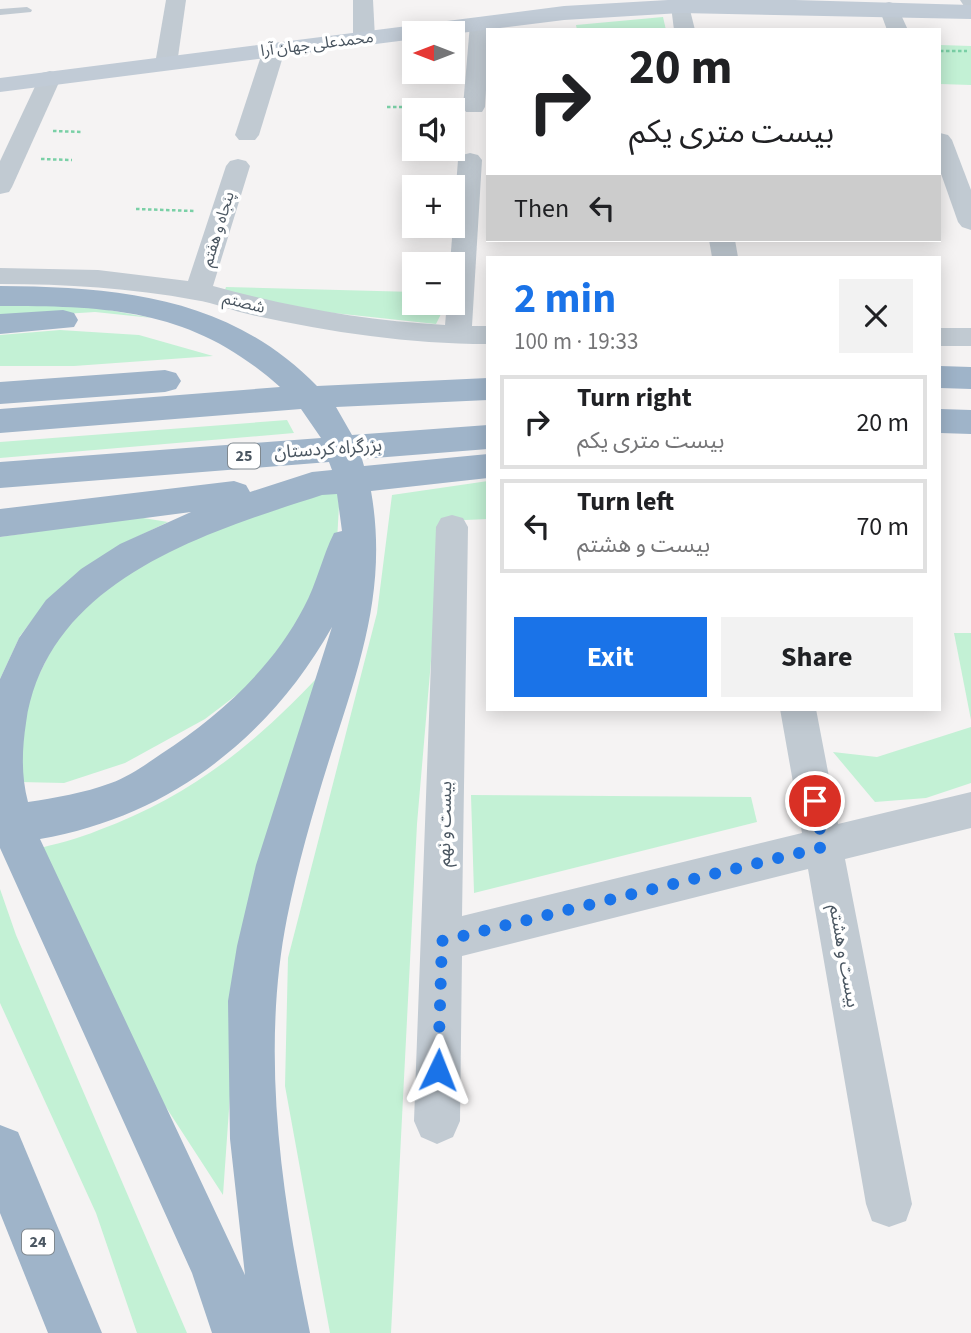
<!DOCTYPE html>
<html lang="en">
<head>
<meta charset="utf-8">
<style>
  :root { --surface:#fff; --page:#f2f2f2; --text:#202124; --muted:#757577; --line:#e0e0e0; --accent:#1a73e8 }
  body { margin:0; font-family:"Source Sans 3","Noto Sans Arabic",sans-serif; background:var(--page); color:var(--text); height:100vh; display:flex; flex-direction:column; font-size:26px; white-space:nowrap }
  * { box-sizing:border-box; margin:0 }
  p { font-size:23px; color:var(--muted) }
  .icon { flex:none; width:38px; height:38px; fill:none; stroke:currentColor; stroke-width:2; stroke-linecap:round; stroke-linejoin:round }
  .map { position:relative; flex:1; overflow:hidden }
  .side { position:absolute; left:486px; top:256px; width:455px; height:455px; display:flex; flex-direction:column; background:var(--surface); border-radius:0px; box-shadow:0 4px 18px #0003 }
  .side>* { flex:none }
  .banner { position:absolute; left:486px; top:28px; width:455px; height:214px; border-radius:0px; box-shadow:0 4px 18px #0003; background:#fff; color:var(--text); overflow:hidden }
  .needle { width:46px; rotate:270deg }
  .fabs { position:absolute; left:402px; top:21px; display:grid; gap:14px }
  .fabs a { display:grid; place-items:center; width:63px; height:63px; border-radius:0px; background:var(--surface); box-shadow:0 4px 18px #0003; font-size:35px }
  .pin { position:absolute; display:grid; place-items:center; width:60px; height:60px; color:#fff; margin:-30px; border:4px solid #fff; border-radius:50%; box-shadow:0 2px 7px #0007 }
  .me { position:absolute; width:77px; margin:-38px; rotate:2deg; stroke-linejoin:round; filter:drop-shadow(0 0 5px #0008) }
  .turn { display:flex; align-items:center; gap:24px; height:147px; padding:0 28px; font-size:32px }
  .turn .icon { width:91px; height:91px; stroke-width:2.5 }
  .turn b { display:block; font-size:49px; line-height:60px }
  .then { display:flex; align-items:center; height:66px; padding:0 28px; background:#0003; gap:14px; font-size:26px }
  .round { display:grid; place-items:center; flex:none; width:74px; height:74px; border-radius:0px; background:var(--page) }
  .summary { display:flex; align-items:center; justify-content:space-between; height:119px; padding:0 28px }
  h1 { font-size:42px; font-weight:700; line-height:52px; color:var(--accent) }
  .button { display:flex; gap:14px; margin-top:auto; padding:14px 28px }
  .button a { flex:1; height:80px; border-radius:0px; background:var(--accent); color:#fff; font-size:28px; font-weight:700; line-height:80px; text-align:center }
  .button a+a { background:var(--page); color:var(--text) }
  ul { padding:0; list-style:none }
  li { display:flex; align-items:center; gap:21px; height:94px; margin:0 14px 10px; padding:0 14px; border:4px solid var(--line); border-radius:0px }
  li div { flex:1 }
  li b { display:block; font-size:26px }
  li em { font-style:normal }
  .map>svg:first-child { display:block }
</style>
</head>
<body>
<div class="map">
<svg width="971" height="1333" viewBox="0 0 971 1333">
  <rect width="100%" height="100%" fill="#f5f3f3"/>
  <g fill="#c3f1d5">
    <polygon points="663,17 666,30 577,30 576,25"/>
    <polygon points="940,45 971,46 971,85 940,84"/>
    <polygon points="226,287 415,292 418,307 444,308 436,324 315,311 224,293"/>
    <polygon points="0,303 76,304 152,318 95,312 0,318"/>
    <polygon points="60,330 139,335 213,356 74,366 0,366 0,335"/>
    <polygon points="287,420 294,433 0,458 0,442"/>
    <polygon points="488,481 488,519 443,521 417,824 391,1333 330,1333 285,1086 288,958 377,613 392,495"/>
    <polygon points="337,485 339,506 337,541 325,585 255,681 205,719 125,763 64,783 20,782 22,722 30,693 68,616 166,544"/>
    <polygon points="137,517 168,522 120,545 33,619 20,636 0,679 0,537"/>
    <polygon points="954,633 971,633 971,720"/>
    <path d="M327 667 241 938 223 1195 162 1101 33 850C55 844 78 839 99 830 194 795 260 740 327 667Z"/>
    <polygon points="971,727 971,783 926,798 875,802 833,752 877,757"/>
    <polygon points="471,795 751,797 757,822 474,893"/>
    <polygon points="0,889 16,935 187,1333 137,1333 96,1213 0,1003"/>
  </g>
  <g fill="none" stroke-linecap="round" stroke-linejoin="round">
    <g stroke="#7ad0a6" stroke-width="2.5" stroke-dasharray="3.5 2.5" stroke-linecap="butt">
      <polyline points="940,51 967,51"/>
      <polyline points="387,107 449,107"/>
      <polyline points="53,131 83,132"/>
      <polyline points="41,159 72,160"/>
      <polyline points="136,209 195,211"/>
    </g>
    <polygon fill="#c1cad2" fill-rule="evenodd" points="27,7 32,10 31,12 0,15 0,9"/>
    <g fill="#c1cad2" fill-rule="evenodd">
      <polygon points="166,0 186,0 177,64 174,69 158,69 155,64"/>
      <polygon points="353,0 373,0 375,38 371,42 357,42 353,38"/>
      <polygon points="682,0 688,2 695,30 674,30 671,6 674,2"/>
      <polygon points="960,0 971,0 971,8 964,6"/>
      <polygon points="889,2 896,4 908,30 887,30 879,8 882,4"/>
      <polygon points="480,18 487,20 490,24 485,107 482,112 466,112 463,107 470,24 473,20"/>
      <polygon points="274,44 282,45 285,50 259,135 255,140 239,140 235,135 263,50 266,45"/>
      <polygon points="50,71 58,73 61,78 12,187 9,192 0,194 0,161 39,78 42,73"/>
      <polygon points="940,133 948,135 952,140 971,190 971,230 962,227 958,222 940,171"/>
      <path d="M470 153 478 155 482 160 472 326H488V344C409 344 329 332 252 315 233 311 215 303 195 300 131 288 66 284 0 284V268L98 270 188 281 226 166 230 161 238 159 246 161 250 166 213 286C289 307 367 321 445 325L447 303H453V264H450L458 160 462 155Z"/>
      <polygon points="709,240 735,240 738,257 712,257"/>
      <rect x="940" y="328" width="31" height="18"/>
      <polygon points="452,515 463,518 468,527 462,916 802,833 780,709 816,709 838,824 971,792 971,828 845,859 912,1204 906,1221 889,1227 872,1221 866,1204 808,869 462,956 460,1121 453,1137 437,1144 421,1137 414,1121 436,527 441,518"/>
    </g>
    <polygon fill="#c1cbd6" fill-rule="evenodd" points="668,0 795,0 971,5 971,19 681,13 564,20 453,34 415,33 415,39 0,92 0,78 564,6"/>
    <g fill="#9fb4c9" fill-rule="evenodd">
      <path d="M0 286C118 287 229 296 317 386L488 378V400L336 407 352 435 488 425V449L362 459 364 466 488 454V478L371 491C388 587 360 664 331 754 314 808 298 863 287 918 260 1055 282 1198 310 1333H212L192 1273 0 848V679L19 638 46 600 81 569 120 544 191 512 0 537V509L234 481 246 485 250 492 312 472 332 470 329 462 0 488V462L321 438 301 409 0 433V409L280 387C193 309 111 306 0 306ZM337 494 342 531 334 533C322 557 317 583 304 607 272 669 219 716 161 754 145 765 128 777 111 783 84 793 55 798 28 802 21 776 22 749 26 723 47 580 205 533 322 495ZM332 627 256 865 237 946 228 1001 230 1139 245 1275 40 839C168 817 269 739 332 627Z"/>
      <polygon points="63,310 74,313 78,320 74,327 0,334 0,314"/>
      <polygon points="940,366 971,367 971,389 940,388"/>
      <polygon points="165,370 176,373 181,381 176,389 165,392 0,404 0,382"/>
      <polygon points="940,409 971,410 971,434 940,433"/>
      <polygon points="0,1125 18,1132 102,1333 48,1333 0,1213"/>
    </g>
  </g>
  <g fill="none" stroke-linecap="round" stroke-linejoin="round">
    <polyline stroke="#1a73e8" stroke-width="12" stroke-dasharray="0 21.6" points="438,1070 442,941 823,847 815,801"/>
  </g>
  <g text-anchor="middle" dominant-baseline="central" stroke-width="7" stroke-linejoin="round" paint-order="stroke">
    <g font-size="16" fill="#4a5661" stroke="#fff">
      <text transform="translate(317 44) rotate(-7)">محمدعلی جهان آرا</text>
      <text transform="translate(218 229) rotate(-73)">پنجاه و هفتم</text>
      <text transform="translate(244 303) rotate(14)">شصتم</text>
    </g>
    <g fill="#fff" stroke="#808990" stroke-width="2">
      <rect x="228" y="443.5" width="32" height="25" rx="5"/>
      <rect x="22" y="1229.5" width="32" height="25" rx="5"/>
    </g>
    <g font-size="16" font-weight="bold" fill="#4a5661">
      <text x="244" y="456">25</text>
      <text x="38" y="1242">24</text>
    </g>
    <g font-size="18" fill="#4a5661" stroke="#fff">
      <text transform="translate(328 449) rotate(-4)">بزرگراه کردستان</text>
      <text transform="translate(445 824) rotate(-89)">بیست و نهم</text>
      <text transform="translate(844 956) rotate(80)">بیست و هشتم</text>
    </g>
  </g>
</svg>
<div class="fabs">
<a><svg class="needle" viewBox="-14 -14 28 28"><path d="M0-13l5 13h-10z" fill="#e53935"/><path d="M0 13l5-13h-10z" fill="#757577"/></svg></a>
<a><svg class="icon" aria-label="sound" viewBox="0 0 24 24"><path d="M4 9h4l5-4v14l-5-4H4zM17 9q2 3 0 6"/></svg></a>
<a>+</a>
<a>−</a>
</div>
<div class="pin" style="left:815px;top:801px;background:#d93025"><svg class="icon" aria-label="arrive" viewBox="0 0 24 24"><path d="M6 21V4h12l-3 4 3 4H6"/></svg></div>
<svg class="me" style="left:438px;top:1070px" viewBox="-20 -20 40 40"><path d="M0-17L14 15 0 8-14 15z" fill="#1a73e8" stroke="#fff" stroke-width="4"/></svg>
<div class="banner">
<div class="turn"><svg class="icon" aria-label="right" viewBox="0 0 24 24"><path d="M7 20v-9h11M14 6l5 5-5 5"/></svg><div><b>20 m</b>بیست متری یکم</div></div>
<div class="then">Then<svg class="icon" aria-label="left" viewBox="0 0 24 24"><path d="M17 20v-9H6M10 6l-5 5 5 5"/></svg></div>
</div>
<section class="side">
<div class="summary"><div><h1>2 min</h1><p>100 m · 19:33</p></div><a class="round"><svg class="icon" aria-label="close" viewBox="0 0 24 24"><path d="M6 6l12 12M18 6L6 18"/></svg></a></div>
<ul>
<li><svg class="icon" aria-label="right" viewBox="0 0 24 24"><path d="M7 20v-9h11M14 6l5 5-5 5"/></svg><div><b>Turn right</b><p>بیست متری یکم</p></div><em>20 m</em></li>
<li><svg class="icon" aria-label="left" viewBox="0 0 24 24"><path d="M17 20v-9H6M10 6l-5 5 5 5"/></svg><div><b>Turn left</b><p>بیست و هشتم</p></div><em>70 m</em></li>
</ul>
<div class="button"><a>Exit</a><a>Share</a></div>
</section>
</div>
</body>
</html>
